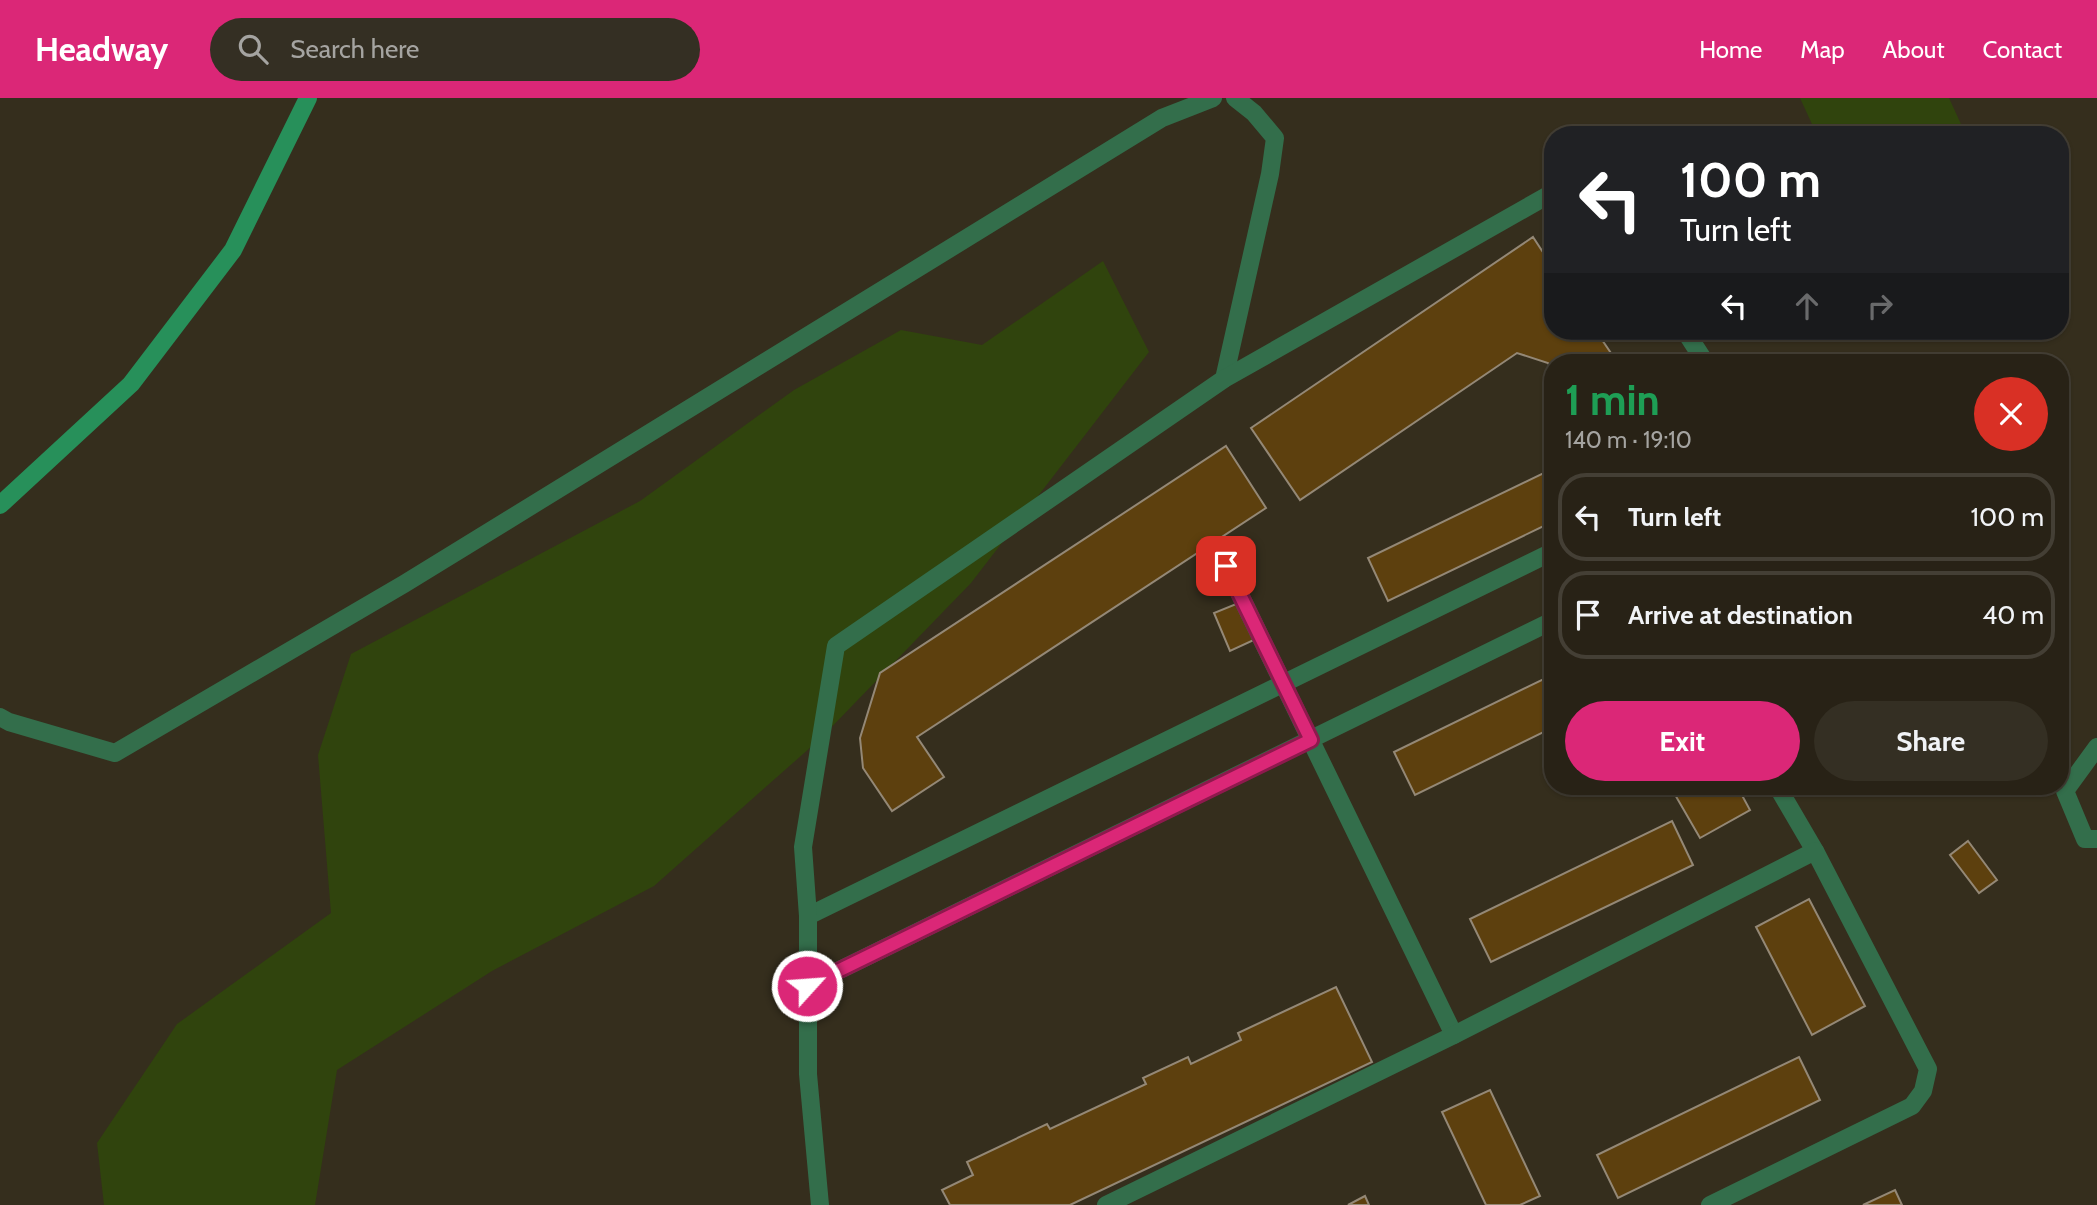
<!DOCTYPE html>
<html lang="en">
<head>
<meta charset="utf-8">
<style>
  :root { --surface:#282216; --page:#342f23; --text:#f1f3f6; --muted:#a5a4a1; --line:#443f35; --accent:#db2777 }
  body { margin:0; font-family:Cabin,sans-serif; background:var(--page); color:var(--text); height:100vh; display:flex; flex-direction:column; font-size:26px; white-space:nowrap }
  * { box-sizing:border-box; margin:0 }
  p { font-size:23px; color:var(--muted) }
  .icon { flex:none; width:38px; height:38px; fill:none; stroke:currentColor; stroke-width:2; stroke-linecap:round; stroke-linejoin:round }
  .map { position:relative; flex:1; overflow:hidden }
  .drawer { position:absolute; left:1544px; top:256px; width:525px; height:441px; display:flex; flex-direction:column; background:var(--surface); border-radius:28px; box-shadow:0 2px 5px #0004,0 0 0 2px var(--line) }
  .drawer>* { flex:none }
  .banner { position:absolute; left:1544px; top:28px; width:525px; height:214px; border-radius:28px; box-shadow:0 2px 5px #0004,0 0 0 2px var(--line); background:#202124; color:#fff; overflow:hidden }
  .pin { position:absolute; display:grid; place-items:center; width:60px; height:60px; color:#fff; margin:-30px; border-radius:14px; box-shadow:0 4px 10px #0006 }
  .me { position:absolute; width:77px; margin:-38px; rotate:64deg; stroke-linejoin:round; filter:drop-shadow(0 0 5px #0008) }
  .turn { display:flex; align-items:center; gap:24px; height:147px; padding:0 21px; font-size:32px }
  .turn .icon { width:91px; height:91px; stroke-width:2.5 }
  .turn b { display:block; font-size:49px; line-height:60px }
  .lanes { display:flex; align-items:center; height:66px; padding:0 21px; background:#0003; justify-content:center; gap:35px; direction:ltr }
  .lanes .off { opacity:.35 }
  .round { display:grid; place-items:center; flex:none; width:74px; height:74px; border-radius:37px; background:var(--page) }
  .head { display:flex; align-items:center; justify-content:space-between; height:119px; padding:0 21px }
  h1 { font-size:42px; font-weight:700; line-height:52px; color:#1e9e55 }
  .cta { display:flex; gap:14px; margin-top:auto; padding:14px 21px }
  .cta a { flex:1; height:80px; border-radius:42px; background:var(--accent); color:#fff; font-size:28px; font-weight:700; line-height:80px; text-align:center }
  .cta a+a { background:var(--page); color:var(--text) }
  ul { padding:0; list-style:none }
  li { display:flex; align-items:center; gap:21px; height:88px; margin:0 14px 10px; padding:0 7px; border:4px solid var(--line); border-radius:28px }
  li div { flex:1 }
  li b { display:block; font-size:26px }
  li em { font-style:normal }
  header { display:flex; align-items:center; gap:42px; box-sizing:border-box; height:98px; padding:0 35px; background:var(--accent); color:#fff }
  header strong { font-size:33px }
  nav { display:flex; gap:38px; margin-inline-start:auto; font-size:24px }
  .search { width:490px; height:63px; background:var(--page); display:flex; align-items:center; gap:18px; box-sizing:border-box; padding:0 24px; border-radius:38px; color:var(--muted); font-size:26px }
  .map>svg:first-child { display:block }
</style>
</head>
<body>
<header>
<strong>Headway</strong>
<div class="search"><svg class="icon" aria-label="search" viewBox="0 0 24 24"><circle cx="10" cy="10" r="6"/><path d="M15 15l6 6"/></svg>Search here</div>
<nav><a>Home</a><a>Map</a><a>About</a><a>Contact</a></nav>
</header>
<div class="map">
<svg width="2097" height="1107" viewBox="0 0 2097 1107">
  <rect width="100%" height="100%" fill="#352e1d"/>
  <g fill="#30440d">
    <polygon points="1800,0 1949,0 1966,37 1817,37"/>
    <polygon points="1103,163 1149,254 971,485 820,641 654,788 492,873 337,972 315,1107 104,1107 97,1045 177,926 331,815 318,657 351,556 640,403 794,292 901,232 982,247"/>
  </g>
  <g fill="#5d400e" stroke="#948876" stroke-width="2">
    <polygon points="1533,139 1552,168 1552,233 1596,233 1617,264 1552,264 1552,272 1548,265 1517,255 1300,402 1251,330"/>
    <polygon points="1226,348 1266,410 917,639 944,679 892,713 863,670 860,640 880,575"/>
    <polygon points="1552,371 1552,424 1388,503 1368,460"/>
    <polygon points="1241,504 1256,541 1230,553 1214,515"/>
    <polygon points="1552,577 1552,630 1415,697 1394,654"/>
    <polygon points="1670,688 1737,688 1750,712 1700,740"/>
    <polygon points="1672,723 1693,767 1491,864 1470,821"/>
    <polygon points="1968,743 1997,782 1979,795 1950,757"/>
    <polygon points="1809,801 1865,908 1812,937 1756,829"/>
    <polygon points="1336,889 1372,964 1070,1107 950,1107 942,1092 973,1077 967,1064 1047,1026 1050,1031 1146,986 1143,980 1188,959 1191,966 1241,942 1238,935"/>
    <polygon points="1799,959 1820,1002 1618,1100 1597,1057"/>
    <polygon points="1490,992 1540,1098 1520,1107 1486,1107 1442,1014"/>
    <polygon points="1895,1092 1902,1107 1863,1107"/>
    <polygon points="1365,1098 1369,1107 1348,1107"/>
  </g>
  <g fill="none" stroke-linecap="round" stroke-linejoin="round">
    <g stroke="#336e4b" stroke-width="18">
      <polyline points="1685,233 1705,264"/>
      <polyline points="1224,281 1270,76 1275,40 1254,15 1235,0"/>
      <polyline points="1226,468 1454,937"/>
      <polyline points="0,619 9,624 115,655 404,486 1162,20 1213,0"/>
      <polyline points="2097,649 2065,693 2085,741 2097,741"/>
      <polyline points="1777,688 1815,753"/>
      <polyline points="808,818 1552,454"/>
      <polyline points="807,888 1552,523"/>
      <polyline points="820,1107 808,976 808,818 803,749 836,548 1224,281 1552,95"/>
      <polyline points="1106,1107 1454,937 1815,753 1928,971 1923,993 1912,1008 1710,1107"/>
    </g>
    <polyline stroke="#27905a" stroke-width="18" points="0,407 131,286 233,152 308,0"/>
  </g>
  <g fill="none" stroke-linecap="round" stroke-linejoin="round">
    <g stroke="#8e194d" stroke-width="18">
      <polyline id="route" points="807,888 1311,642 1226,468"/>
    </g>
    <use href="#route" stroke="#db2777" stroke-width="12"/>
  </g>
</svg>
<div class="pin" style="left:1226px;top:468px;background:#d93025"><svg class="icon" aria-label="arrive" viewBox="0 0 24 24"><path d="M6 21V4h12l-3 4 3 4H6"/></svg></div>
<svg class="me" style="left:807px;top:888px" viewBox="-20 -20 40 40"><circle r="17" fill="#db2777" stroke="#fff" stroke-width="3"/><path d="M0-11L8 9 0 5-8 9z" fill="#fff"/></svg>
<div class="banner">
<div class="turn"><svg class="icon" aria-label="left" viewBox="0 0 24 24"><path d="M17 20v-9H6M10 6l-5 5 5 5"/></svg><div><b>100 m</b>Turn left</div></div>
<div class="lanes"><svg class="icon" aria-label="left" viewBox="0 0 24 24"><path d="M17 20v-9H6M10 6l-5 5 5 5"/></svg><svg class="icon off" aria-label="ahead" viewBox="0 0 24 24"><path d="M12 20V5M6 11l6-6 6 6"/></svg><svg class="icon off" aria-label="right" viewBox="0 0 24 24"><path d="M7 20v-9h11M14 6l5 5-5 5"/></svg></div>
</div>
<section class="drawer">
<div class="head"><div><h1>1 min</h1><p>140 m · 19:10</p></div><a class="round" style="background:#d93025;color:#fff"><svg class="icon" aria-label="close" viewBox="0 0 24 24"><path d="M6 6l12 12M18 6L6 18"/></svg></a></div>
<ul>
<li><svg class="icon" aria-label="left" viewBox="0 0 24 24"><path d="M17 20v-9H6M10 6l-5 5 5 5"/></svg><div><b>Turn left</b></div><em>100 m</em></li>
<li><svg class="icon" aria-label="arrive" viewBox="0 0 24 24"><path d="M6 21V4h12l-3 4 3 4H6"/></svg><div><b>Arrive at destination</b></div><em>40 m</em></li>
</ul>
<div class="cta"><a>Exit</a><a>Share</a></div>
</section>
</div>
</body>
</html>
